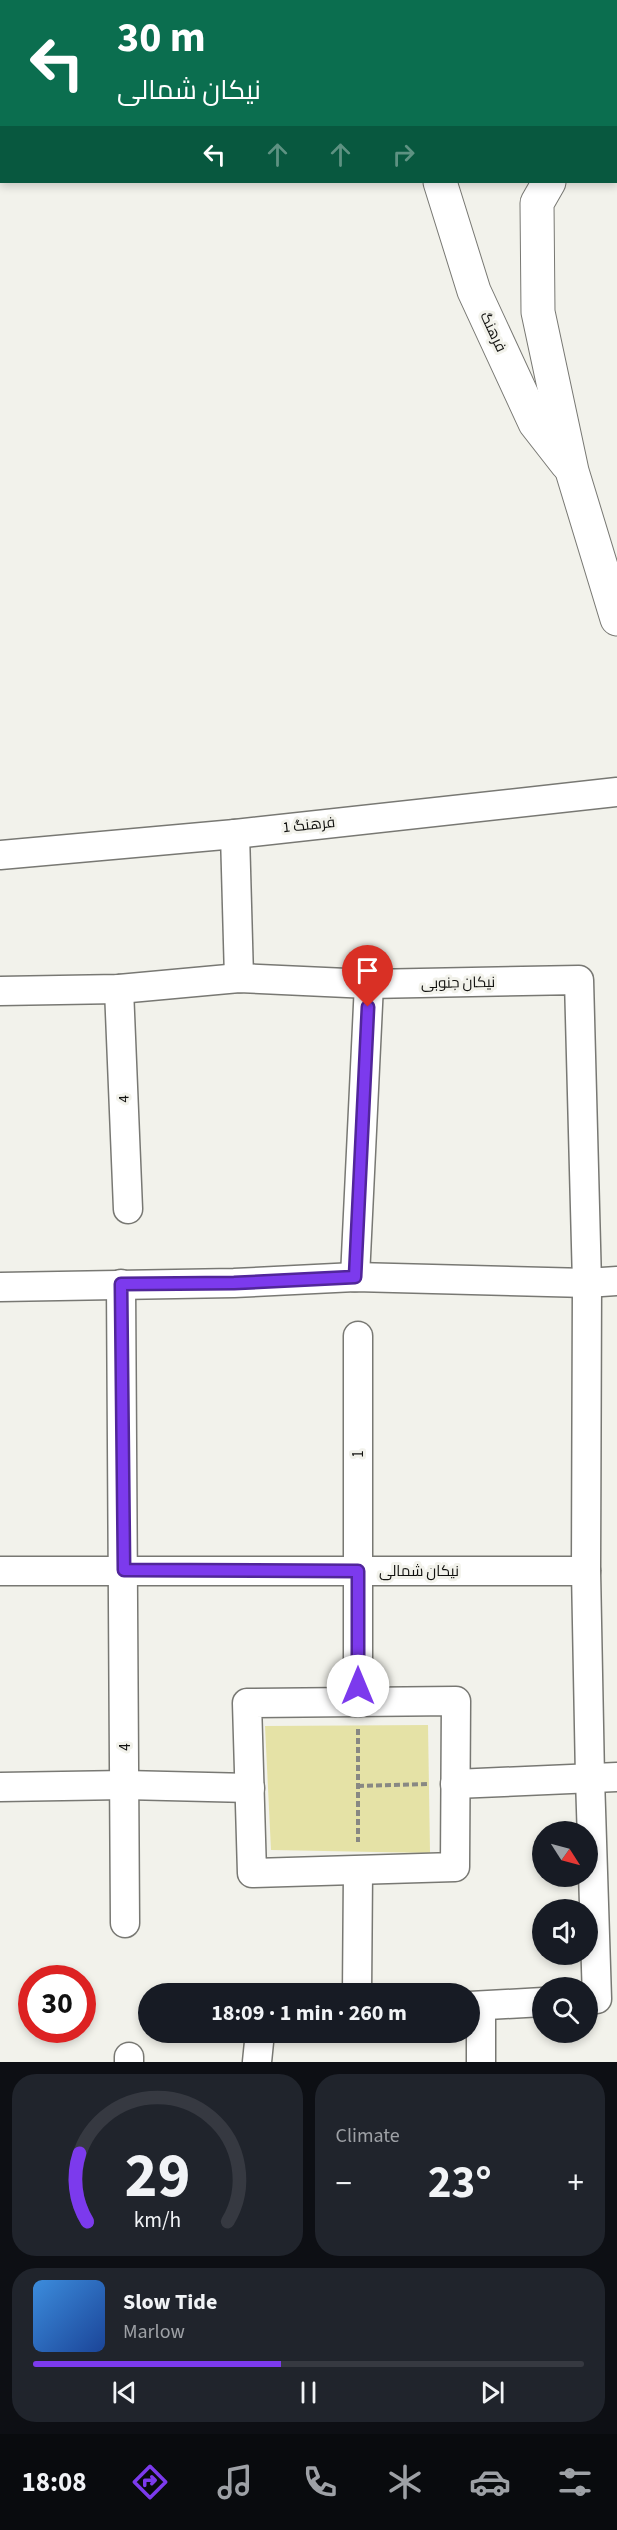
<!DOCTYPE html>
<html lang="en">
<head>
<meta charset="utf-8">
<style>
	body { margin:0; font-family:"Source Sans 3",Cairo,sans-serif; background:#20242c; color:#f1f3f6; height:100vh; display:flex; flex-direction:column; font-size:22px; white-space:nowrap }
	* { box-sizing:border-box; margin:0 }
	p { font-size:20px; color:#9ea1a6 }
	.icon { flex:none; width:33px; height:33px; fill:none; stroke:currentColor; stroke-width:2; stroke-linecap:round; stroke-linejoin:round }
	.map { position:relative; height:2062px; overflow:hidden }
	.panel { display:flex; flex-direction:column; gap:12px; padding:12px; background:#0d0f14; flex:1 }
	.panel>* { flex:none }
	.banner { position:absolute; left:0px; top:0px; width:618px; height:183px; box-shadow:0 3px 9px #0003; background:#0b6e4f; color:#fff; overflow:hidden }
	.needle { width:39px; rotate:126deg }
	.buttons { position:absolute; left:532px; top:1821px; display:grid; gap:12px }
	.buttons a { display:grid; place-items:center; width:66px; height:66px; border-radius:50%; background:#171b24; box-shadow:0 3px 9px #0003; font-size:30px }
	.speed { position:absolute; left:18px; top:1965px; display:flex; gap:12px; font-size:30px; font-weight:700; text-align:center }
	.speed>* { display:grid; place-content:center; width:78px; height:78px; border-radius:50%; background:#171b24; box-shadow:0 3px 9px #0003; line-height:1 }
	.speed .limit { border:9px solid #d22; background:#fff; color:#111 }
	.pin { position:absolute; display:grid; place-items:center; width:51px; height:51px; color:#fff; margin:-62px -26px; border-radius:50% 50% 50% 0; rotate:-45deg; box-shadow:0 0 6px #0007 }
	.pin .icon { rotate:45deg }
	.me { position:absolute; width:66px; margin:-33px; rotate:0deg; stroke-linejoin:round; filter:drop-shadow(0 0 4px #0008) }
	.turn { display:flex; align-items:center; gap:21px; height:126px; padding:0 18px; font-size:27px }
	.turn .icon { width:78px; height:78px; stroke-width:2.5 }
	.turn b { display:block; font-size:42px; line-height:51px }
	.lanes { display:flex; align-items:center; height:57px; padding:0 18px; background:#0003; justify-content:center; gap:30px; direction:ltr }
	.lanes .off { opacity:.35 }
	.big { font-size:45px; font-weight:700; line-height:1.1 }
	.panel .card { flex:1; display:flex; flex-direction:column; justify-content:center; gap:9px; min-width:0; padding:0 21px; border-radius:24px; background:#20242c }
	.panel .dial { align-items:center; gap:0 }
	.dial svg { height:156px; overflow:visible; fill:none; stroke:#363941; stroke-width:7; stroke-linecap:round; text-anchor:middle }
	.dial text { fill:#f1f3f6; stroke:none }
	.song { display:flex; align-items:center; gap:18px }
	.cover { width:72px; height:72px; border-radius:9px; background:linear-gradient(135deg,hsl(210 70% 55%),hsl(220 70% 35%)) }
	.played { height:6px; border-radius:3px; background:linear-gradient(90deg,#7c3aed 45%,#363941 45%) }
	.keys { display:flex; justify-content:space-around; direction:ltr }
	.heat { display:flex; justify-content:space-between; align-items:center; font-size:33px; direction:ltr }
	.panel .tiles { flex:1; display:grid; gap:12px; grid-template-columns:1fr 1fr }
	.card:last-child { grid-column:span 2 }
	.trip { position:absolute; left:138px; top:1983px; width:342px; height:60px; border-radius:30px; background:#171b24; box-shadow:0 3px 9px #0003; font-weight:700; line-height:60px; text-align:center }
	.tabs { display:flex; height:96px; justify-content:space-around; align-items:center; background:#090b0e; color:#9ea1a6 }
	.tabs .icon { width:42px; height:42px }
	.tabs .selected { color:#7c3aed }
	.tabs b { font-size:27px; color:#f1f3f6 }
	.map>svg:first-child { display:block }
	.green { fill:#e5e2a6 }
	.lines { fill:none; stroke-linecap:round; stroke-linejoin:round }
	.minor-casing { stroke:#787873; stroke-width:31 }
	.tertiary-casing { stroke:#787873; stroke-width:35 }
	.secondary-casing { stroke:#787873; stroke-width:35 }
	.path { stroke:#888883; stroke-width:4; stroke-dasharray:6 3; stroke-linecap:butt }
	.minor { stroke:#fff; stroke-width:28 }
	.tertiary { stroke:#fff; stroke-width:33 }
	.secondary { stroke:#fff; stroke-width:33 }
	.route-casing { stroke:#51269a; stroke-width:15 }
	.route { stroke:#7c3aed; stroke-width:10 }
	.labels { text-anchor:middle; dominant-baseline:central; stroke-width:6; stroke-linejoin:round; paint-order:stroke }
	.street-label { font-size:15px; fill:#11110f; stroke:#f2f2eb }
</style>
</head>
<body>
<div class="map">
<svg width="617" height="2062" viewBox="0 0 617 2062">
	<rect width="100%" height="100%" fill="#f2f2eb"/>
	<!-- green -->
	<path class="green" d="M 428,1725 L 430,1853 L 271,1850 L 265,1726 Z"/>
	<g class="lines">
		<!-- minor casing -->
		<g class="minor-casing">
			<g id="minor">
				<path d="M 235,834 L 239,978"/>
				<path d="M 0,855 L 235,834 L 617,792"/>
				<path d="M 119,989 L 128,1209"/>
				<path d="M 0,991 L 119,989 L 239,978 L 369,984 L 579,980 L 587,1283 L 586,1571 L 590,1778 L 597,1999"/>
				<path d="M 355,1277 L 369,984"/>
				<path d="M 121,1284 L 125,1923"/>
				<path d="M 0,1287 L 234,1283 L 355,1277 L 587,1283 L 617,1281"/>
				<path d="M 0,1571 L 586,1571"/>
				<path d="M 456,1701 L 455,1867 L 252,1873 L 247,1703 Z"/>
				<path d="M 358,1702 L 358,1336"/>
				<path d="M 455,1784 L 617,1777"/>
				<path d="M 0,1787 L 125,1785 L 250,1788"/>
				<path d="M 357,1994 L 358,1872"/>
				<path d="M 470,2006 L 543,2002"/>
				<path d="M 129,2057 L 129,2062"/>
				<path d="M 257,2062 L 260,2032"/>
				<path d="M 481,2062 L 481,2006"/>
			</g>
		</g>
		<!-- tertiary casing -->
		<g class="tertiary-casing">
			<g id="tertiary">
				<path d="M 440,182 L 474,291 L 535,423 L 567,464"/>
				<path d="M 549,182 L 537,203 L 538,312 L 572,471 L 617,619"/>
			</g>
		</g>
		<!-- secondary casing -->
		<g class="secondary-casing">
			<g id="secondary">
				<path d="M 253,0 L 254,2"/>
				<path d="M 372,2 L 373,0"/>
				<path d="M 616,74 L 617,73"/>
				<path d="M 0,75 L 2,75"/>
			</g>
		</g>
		<!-- path -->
		<g class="path">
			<path d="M 358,1729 L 358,1842"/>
			<path d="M 358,1786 L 427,1784"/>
		</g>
		<!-- minor -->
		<use href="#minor" class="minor"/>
		<!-- tertiary -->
		<use href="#tertiary" class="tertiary"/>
		<!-- secondary -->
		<use href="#secondary" class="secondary"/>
	</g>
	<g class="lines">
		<!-- route casing -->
		<g class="route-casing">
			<path id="route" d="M 358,1686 L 358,1571 L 124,1570 L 121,1284 L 234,1283 L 355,1277 L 368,1007"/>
		</g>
		<!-- route -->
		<use href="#route" class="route"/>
	</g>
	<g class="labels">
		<!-- street labels -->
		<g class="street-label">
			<text transform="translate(493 332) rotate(65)">فرهنگ</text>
			<text transform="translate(309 825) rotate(-6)">فرهنگ 1</text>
			<text transform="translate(458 983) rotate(-1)">نیکان جنوبی</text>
			<text transform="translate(124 1099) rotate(-92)">4</text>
			<text transform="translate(358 1454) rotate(-90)">1</text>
			<text x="419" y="1571">نیکان شمالی</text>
			<text transform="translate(125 1747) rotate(-90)">4</text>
		</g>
	</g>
</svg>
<div class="buttons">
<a><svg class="needle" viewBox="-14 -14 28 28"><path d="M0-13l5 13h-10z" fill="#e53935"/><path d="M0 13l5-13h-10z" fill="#9ea1a6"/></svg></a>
<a><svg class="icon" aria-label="sound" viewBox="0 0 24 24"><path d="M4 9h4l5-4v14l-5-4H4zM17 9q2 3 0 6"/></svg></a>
<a><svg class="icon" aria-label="search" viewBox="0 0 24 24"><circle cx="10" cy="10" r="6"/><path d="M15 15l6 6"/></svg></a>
</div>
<div class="speed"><div class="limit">30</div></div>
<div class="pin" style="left:368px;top:1007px;background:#d93025"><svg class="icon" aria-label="arrive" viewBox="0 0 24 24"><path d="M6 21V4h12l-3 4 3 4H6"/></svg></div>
<svg class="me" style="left:358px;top:1686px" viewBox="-20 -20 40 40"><circle r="19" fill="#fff"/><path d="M0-13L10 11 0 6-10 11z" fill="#7c3aed"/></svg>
<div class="trip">18:09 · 1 min · 260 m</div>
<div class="banner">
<div class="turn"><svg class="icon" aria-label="left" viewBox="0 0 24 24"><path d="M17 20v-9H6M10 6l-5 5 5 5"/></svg><div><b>30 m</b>نیکان شمالی</div></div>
<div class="lanes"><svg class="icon" aria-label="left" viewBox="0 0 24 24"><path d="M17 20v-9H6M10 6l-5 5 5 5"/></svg><svg class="icon off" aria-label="ahead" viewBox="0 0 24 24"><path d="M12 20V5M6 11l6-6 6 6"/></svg><svg class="icon off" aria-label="ahead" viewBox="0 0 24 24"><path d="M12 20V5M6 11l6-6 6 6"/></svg><svg class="icon off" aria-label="right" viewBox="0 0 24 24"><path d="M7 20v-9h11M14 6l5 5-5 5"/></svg></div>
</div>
</div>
<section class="panel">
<div class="tiles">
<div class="card dial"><svg viewBox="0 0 100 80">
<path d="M14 69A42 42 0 1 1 86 69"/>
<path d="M14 69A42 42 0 0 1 10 34" stroke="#7c3aed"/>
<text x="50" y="56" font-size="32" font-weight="700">29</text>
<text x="50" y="72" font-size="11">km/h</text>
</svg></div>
<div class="card"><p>Climate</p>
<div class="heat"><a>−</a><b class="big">23°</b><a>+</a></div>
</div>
<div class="card">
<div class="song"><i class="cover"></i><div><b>Slow Tide</b><p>Marlow</p></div></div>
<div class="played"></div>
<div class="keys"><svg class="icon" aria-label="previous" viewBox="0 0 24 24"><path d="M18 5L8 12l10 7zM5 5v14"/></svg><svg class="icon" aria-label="pause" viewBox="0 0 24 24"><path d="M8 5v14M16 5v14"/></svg><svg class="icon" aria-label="next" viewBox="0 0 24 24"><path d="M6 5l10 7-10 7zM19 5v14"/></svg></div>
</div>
</div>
</section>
<nav class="tabs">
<b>18:08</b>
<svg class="icon selected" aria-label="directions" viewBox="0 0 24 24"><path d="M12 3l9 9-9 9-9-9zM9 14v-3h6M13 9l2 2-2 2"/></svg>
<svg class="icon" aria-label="music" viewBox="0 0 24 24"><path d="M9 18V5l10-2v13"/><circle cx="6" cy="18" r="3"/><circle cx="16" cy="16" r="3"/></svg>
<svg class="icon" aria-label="phone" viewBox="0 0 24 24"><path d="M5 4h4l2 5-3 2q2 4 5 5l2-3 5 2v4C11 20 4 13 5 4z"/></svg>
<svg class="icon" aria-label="climate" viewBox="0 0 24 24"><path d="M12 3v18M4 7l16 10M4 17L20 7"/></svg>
<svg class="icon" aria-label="car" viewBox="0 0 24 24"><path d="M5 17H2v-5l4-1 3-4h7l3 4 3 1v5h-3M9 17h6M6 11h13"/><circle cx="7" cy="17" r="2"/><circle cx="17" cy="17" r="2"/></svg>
<svg class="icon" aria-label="filters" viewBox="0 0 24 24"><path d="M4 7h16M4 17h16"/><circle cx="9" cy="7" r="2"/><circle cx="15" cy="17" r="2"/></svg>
</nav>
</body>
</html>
